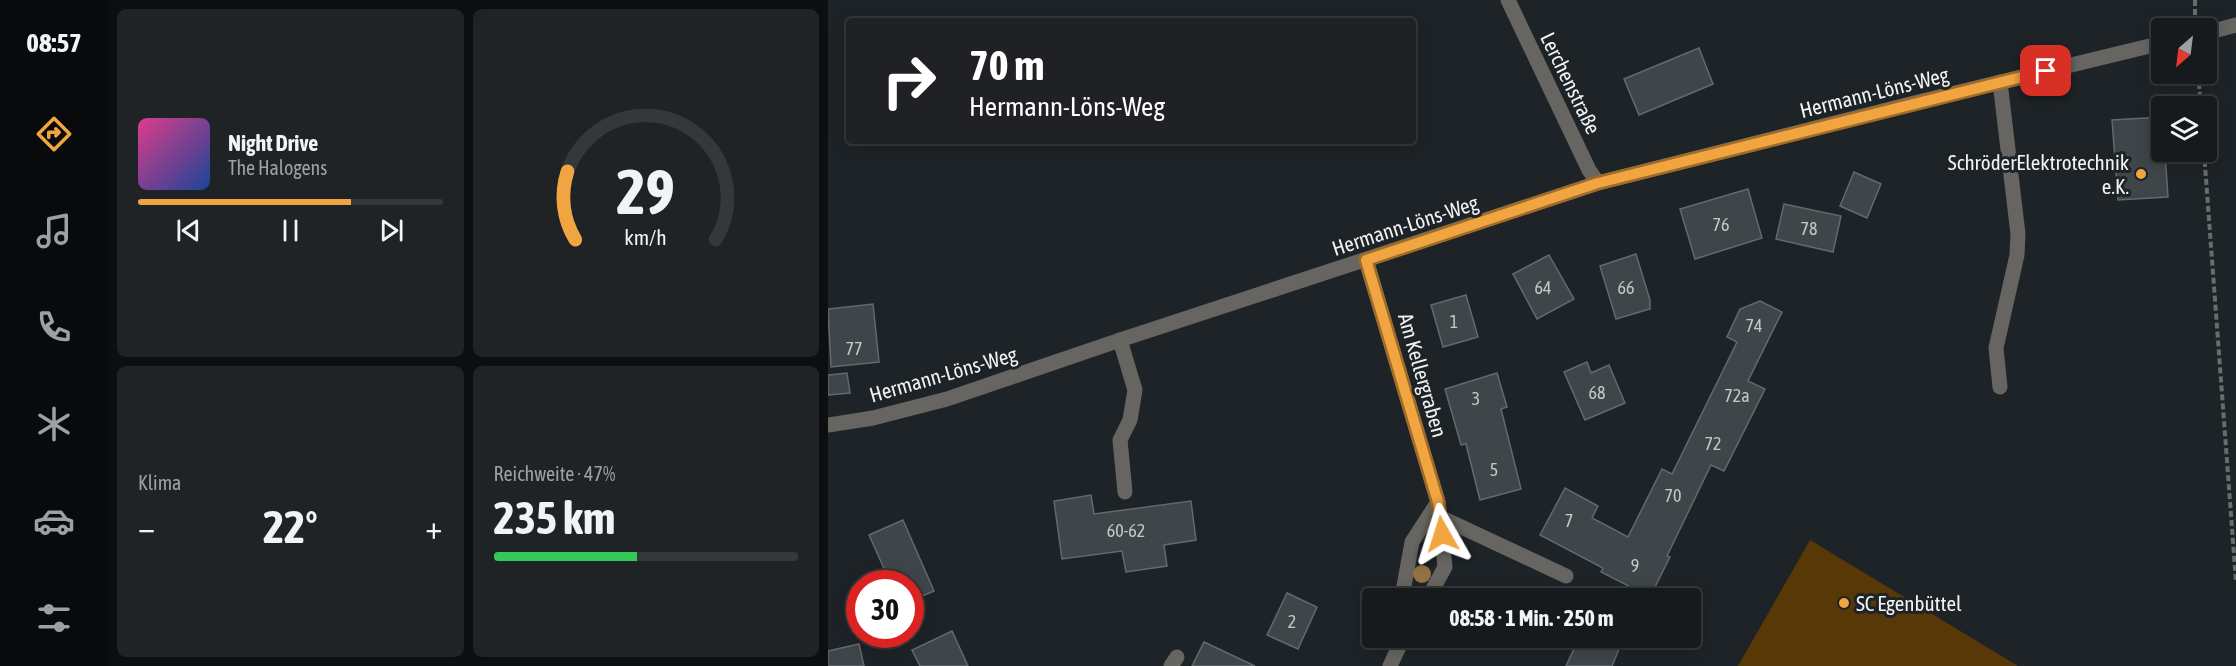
<!DOCTYPE html>
<html lang="de">
<head>
<meta charset="utf-8">
<style>
	body { margin:0; font-family:"Asap Condensed",sans-serif; background:#1f2326; color:#f1f3f6; height:100vh; display:flex; flex-direction:column; font-size:22px; white-space:nowrap }
	* { box-sizing:border-box; margin:0 }
	p { font-size:20px; color:#9ea1a4 }
	.icon { flex:none; width:33px; height:33px; fill:none; stroke:currentColor; stroke-width:2; stroke-linecap:round; stroke-linejoin:round }
	.map { position:relative; flex:1; overflow:hidden }
	.drawer { display:flex; flex-direction:column; gap:9px; padding:9px; background:#0c0e10; width:720px }
	.drawer>* { flex:none }
	.top-card { position:absolute; left:18px; top:18px; width:570px; height:126px; border-radius:6px; box-shadow:0 3px 15px #0003,0 0 0 2px #35383b; background:#202124; color:#fff; overflow:hidden }
	.needle { width:39px; rotate:208deg }
	.buttons { position:absolute; left:1323px; top:18px; display:grid; gap:12px }
	.buttons a { display:grid; place-items:center; width:66px; height:66px; border-radius:6px; background:#161a1d; box-shadow:0 3px 15px #0003,0 0 0 2px #35383b; font-size:30px }
	.speed { position:absolute; left:18px; top:570px; display:flex; gap:12px; font-size:30px; font-weight:700; text-align:center }
	.speed>* { display:grid; place-content:center; width:78px; height:78px; border-radius:50%; background:#161a1d; box-shadow:0 3px 15px #0003,0 0 0 2px #35383b; line-height:1 }
	.speed .limit { border:9px solid #d22; background:#fff; color:#111 }
	.pin { position:absolute; display:grid; place-items:center; width:51px; height:51px; color:#fff; margin:-26px; border-radius:12px; box-shadow:0 3px 9px #0006 }
	.me { position:absolute; width:66px; margin:-33px; rotate:354deg; stroke-linejoin:round; filter:drop-shadow(0 0 4px #0008) }
	.turn { display:flex; align-items:center; gap:21px; height:126px; padding:0 24px; font-size:27px }
	.turn .icon { width:78px; height:78px; stroke-width:2.5 }
	.turn b { display:block; font-size:42px; line-height:51px }
	.big { font-size:45px; font-weight:700; line-height:1.1 }
	.drawer .card { flex:1; display:flex; flex-direction:column; justify-content:center; gap:9px; min-width:0; padding:0 21px; border-radius:9px; background:#1f2326 }
	.drawer .dial { align-items:center; gap:0 }
	.dial svg { height:156px; overflow:visible; fill:none; stroke:#35383b; stroke-width:7; stroke-linecap:round; text-anchor:middle }
	.dial text { fill:#f1f3f6; stroke:none }
	.song { display:flex; align-items:center; gap:18px }
	.cover { width:72px; height:72px; border-radius:9px; background:linear-gradient(135deg,hsl(330 70% 55%),hsl(220 70% 35%)) }
	.played { height:6px; border-radius:3px; background:linear-gradient(90deg,#f1a540 70%,#35383b 70%) }
	.keys { display:flex; justify-content:space-around; direction:ltr }
	.heat { display:flex; justify-content:space-between; align-items:center; font-size:33px; direction:ltr }
	.charge { height:9px; border-radius:4px; background:linear-gradient(90deg,#34c759 47%,#35383b 0) }
	.drawer .tiles { flex:1; display:grid; gap:9px; grid-template-columns:repeat(2,1fr) }
	.trip { position:absolute; left:534px; top:588px; width:339px; height:60px; border-radius:6px; background:#161a1d; box-shadow:0 3px 15px #0003,0 0 0 2px #35383b; font-weight:700; line-height:60px; text-align:center }
	main { display:flex; flex:1; min-height:0 }
	.menu { display:flex; flex-direction:column; width:108px; justify-content:space-around; align-items:center; background:#090a0c; color:#9ea1a4 }
	.menu .icon { width:42px; height:42px }
	.menu .current { color:#f1a540 }
	.menu b { font-size:27px; color:#f1f3f6 }
	.map>svg:first-child { display:block }
	.green { fill:#583807 }
	.building { fill:#3f464a; stroke:#636a6e; stroke-width:1.5 }
	.lines { fill:none; stroke-linecap:round; stroke-linejoin:round }
	.path { stroke:#676c6f; stroke-width:4; stroke-dasharray:6 3; stroke-linecap:butt }
	.lane { stroke:#676562; stroke-width:15 }
	.street { stroke:#676562; stroke-width:15 }
	.tree { fill:#947247 }
	.route-casing { stroke:#9d6b2a; stroke-width:15 }
	.route { stroke:#f1a540; stroke-width:10 }
	.poi-dot { fill:#f1a540; stroke:#1d2327; stroke-width:2 }
	.labels { text-anchor:middle; dominant-baseline:central; stroke-width:6; stroke-linejoin:round; paint-order:stroke }
	.number-label { font-size:18px; fill:#c4c8cb }
	.street-label { font-size:21px; fill:#f0f4f6; stroke:#1d2327 }
	.poi-label { font-size:21px; fill:#f0f4f6; stroke:#1d2327; text-anchor:end }
</style>
</head>
<body>
<main>
<nav class="menu">
<b>08:57</b>
<svg class="icon current" aria-label="directions" viewBox="0 0 24 24"><path d="M12 3l9 9-9 9-9-9zM9 14v-3h6M13 9l2 2-2 2"/></svg>
<svg class="icon" aria-label="music" viewBox="0 0 24 24"><path d="M9 18V5l10-2v13"/><circle cx="6" cy="18" r="3"/><circle cx="16" cy="16" r="3"/></svg>
<svg class="icon" aria-label="phone" viewBox="0 0 24 24"><path d="M5 4h4l2 5-3 2q2 4 5 5l2-3 5 2v4C11 20 4 13 5 4z"/></svg>
<svg class="icon" aria-label="climate" viewBox="0 0 24 24"><path d="M12 3v18M4 7l16 10M4 17L20 7"/></svg>
<svg class="icon" aria-label="car" viewBox="0 0 24 24"><path d="M5 17H2v-5l4-1 3-4h7l3 4 3 1v5h-3M9 17h6M6 11h13"/><circle cx="7" cy="17" r="2"/><circle cx="17" cy="17" r="2"/></svg>
<svg class="icon" aria-label="filters" viewBox="0 0 24 24"><path d="M4 7h16M4 17h16"/><circle cx="9" cy="7" r="2"/><circle cx="15" cy="17" r="2"/></svg>
</nav>
<section class="drawer">
<div class="tiles">
<div class="card">
<div class="song"><i class="cover"></i><div><b>Night Drive</b><p>The Halogens</p></div></div>
<div class="played"></div>
<div class="keys"><svg class="icon" aria-label="previous" viewBox="0 0 24 24"><path d="M18 5L8 12l10 7zM5 5v14"/></svg><svg class="icon" aria-label="pause" viewBox="0 0 24 24"><path d="M8 5v14M16 5v14"/></svg><svg class="icon" aria-label="next" viewBox="0 0 24 24"><path d="M6 5l10 7-10 7zM19 5v14"/></svg></div>
</div>
<div class="card dial"><svg viewBox="0 0 100 80">
<path d="M14 69A42 42 0 1 1 86 69"/>
<path d="M14 69A42 42 0 0 1 10 34" stroke="#f1a540"/>
<text x="50" y="56" font-size="32" font-weight="700">29</text>
<text x="50" y="72" font-size="11">km/h</text>
</svg></div>
<div class="card"><p>Klima</p>
<div class="heat"><a>−</a><b class="big">22°</b><a>+</a></div>
</div>
<div class="card"><p>Reichweite · 47%</p><b class="big">235 km</b><div class="charge"></div></div>
</div>
</section>
<div class="map">
<svg width="1408" height="666" viewBox="0 0 1408 666">
	<rect width="100%" height="100%" fill="#1d2327"/>
	<!-- green -->
	<path class="green" d="M 982,540 L 1190,666 L 910,666 Z"/>
	<!-- building -->
	<g class="building">
		<path d="M 871,48 L 885,84 L 811,115 L 796,79 Z"/>
		<path d="M 1334,117 L 1334,152 L 1337,152 L 1340,197 L 1290,200 L 1284,120 Z"/>
		<path d="M 1026,172 L 1053,184 L 1039,218 L 1012,206 Z"/>
		<path d="M 920,189 L 934,238 L 867,259 L 852,209 Z"/>
		<path d="M 956,204 L 1013,216 L 1005,252 L 948,239 Z"/>
		<path d="M 808,254 L 822,300 L 822,309 L 788,319 L 772,266 Z"/>
		<path d="M 721,255 L 746,299 L 709,319 L 685,274 Z"/>
		<path d="M 638,295 L 650,337 L 615,347 L 603,305 Z"/>
		<path d="M 932,301 L 954,312 L 920,381 L 937,389 L 896,471 L 883,465 L 839,556 L 842,557 L 822,597 L 773,572 L 775,568 L 712,535 L 737,488 L 770,506 L 764,518 L 800,537 L 834,469 L 844,474 L 909,342 L 899,337 L 912,309 Z"/>
		<path d="M 45,304 L 51,362 L 3,367 L 0,309 Z"/>
		<path d="M 759,362 L 763,373 L 781,365 L 797,403 L 757,420 L 736,372 Z"/>
		<path d="M 19,373 L 22,393 L 0,395 L 0,375 Z"/>
		<path d="M 669,373 L 679,407 L 673,409 L 693,489 L 652,500 L 638,444 L 633,445 L 617,389 Z"/>
		<path d="M 263,495 L 266,514 L 363,501 L 368,540 L 336,545 L 339,566 L 298,572 L 294,551 L 234,559 L 226,501 Z"/>
		<path d="M 75,520 L 106,591 L 82,601 L 82,584 L 63,584 L 41,535 Z"/>
		<path d="M 459,593 L 489,607 L 470,649 L 439,635 Z"/>
		<path d="M 124,631 L 140,666 L 92,666 L 84,650 Z"/>
		<path d="M 751,638 L 769,638 L 792,647 L 784,666 L 738,666 Z"/>
		<path d="M 376,642 L 427,666 L 364,666 Z"/>
		<path d="M 31,644 L 36,666 L 0,666 L 0,651 Z"/>
	</g>
	<g class="lines">
		<!-- path -->
		<g class="path">
			<path d="M 1367,0 L 1367,16"/>
			<path d="M 1370,74 L 1373,106"/>
			<path d="M 1376,152 L 1408,582"/>
		</g>
		<!-- lane -->
		<g class="lane">
			<path d="M 292,340 L 307,390 L 302,420 L 292,440 L 297,492"/>
			<path d="M 612,517 L 738,576"/>
			<path d="M 343,666 L 349,657"/>
		</g>
		<!-- street -->
		<g class="street">
			<path d="M 680,0 L 761,170 L 770,183"/>
			<path d="M 1378,33 L 1408,25"/>
			<path d="M 538,260 L 610,502 L 617,567 L 600,598"/>
			<path d="M 1172,387 L 1168,348 L 1189,255 L 1190,234 L 1172,82"/>
			<path d="M 0,425 L 45,418 L 119,399 L 292,340 L 770,183 L 1086,103 L 1334,43"/>
			<path d="M 577,598 L 576,586 L 584,542 L 610,502"/>
			<path d="M 562,666 L 575,638"/>
		</g>
	</g>
	<!-- trees -->
	<circle class="tree" cx="594" cy="574" r="9"/>
	<g class="lines">
		<!-- route casing -->
		<g class="route-casing">
			<path id="route" d="M 614,534 L 610,502 L 538,260 L 770,183 L 1218,71"/>
		</g>
		<!-- route -->
		<use href="#route" class="route"/>
	</g>
	<!-- markers -->
	<g class="poi-dot">
		<circle cx="1313" cy="174" r="6"/>
		<circle cx="1016" cy="603" r="6"/>
	</g>
	<g class="labels">
		<!-- number labels -->
		<g class="number-label">
			<text x="893" y="224">76</text>
			<text x="981" y="228">78</text>
			<text x="715" y="287">64</text>
			<text x="798" y="287">66</text>
			<text x="626" y="321">1</text>
			<text x="926" y="325">74</text>
			<text x="26" y="348">77</text>
			<text x="769" y="392">68</text>
			<text x="909" y="395">72a</text>
			<text x="648" y="398">3</text>
			<text x="885" y="443">72</text>
			<text x="666" y="469">5</text>
			<text x="845" y="495">70</text>
			<text x="741" y="520">7</text>
			<text x="298" y="530">60-62</text>
			<text x="807" y="565">9</text>
			<text x="464" y="621">2</text>
		</g>
		<!-- street labels -->
		<g class="street-label">
			<text transform="translate(743 83) rotate(64)">Lerchenstraße</text>
			<text transform="translate(1046 92) rotate(-14)">Hermann-Löns-Weg</text>
			<text transform="translate(577 225) rotate(-18)">Hermann-Löns-Weg</text>
			<text transform="translate(115 374) rotate(-16)">Hermann-Löns-Weg</text>
			<text transform="translate(595 375) rotate(74)">Am Kellergraben</text>
		</g>
		<!-- poi labels -->
		<g class="poi-label">
			<text x="1301" y="162">SchröderElektrotechnik<tspan x="1301" dy="24">e.K.</tspan></text>
			<text x="1028" y="603" text-anchor="start">SC Egenbüttel</text>
		</g>
	</g>
</svg>
<div class="buttons">
<a><svg class="needle" viewBox="-14 -14 28 28"><path d="M0-13l5 13h-10z" fill="#e53935"/><path d="M0 13l5-13h-10z" fill="#9ea1a4"/></svg></a>
<a><svg class="icon" aria-label="layers" viewBox="0 0 24 24"><path d="M12 4l9 5-9 5-9-5zM3 14l9 5 9-5"/></svg></a>
</div>
<div class="speed"><div class="limit">30</div></div>
<div class="pin" style="left:1218px;top:71px;background:#d93025"><svg class="icon" aria-label="arrive" viewBox="0 0 24 24"><path d="M6 21V4h12l-3 4 3 4H6"/></svg></div>
<svg class="me" style="left:614px;top:534px" viewBox="-20 -20 40 40"><path d="M0-17L14 15 0 8-14 15z" fill="#f1a540" stroke="#fff" stroke-width="4"/></svg>
<div class="trip">08:58 · 1 Min. · 250 m</div>
<div class="top-card">
<div class="turn"><svg class="icon" aria-label="right" viewBox="0 0 24 24"><path d="M7 20v-9h11M14 6l5 5-5 5"/></svg><div><b>70 m</b>Hermann-Löns-Weg</div></div>
</div>
</div>
</main>
</body>
</html>
